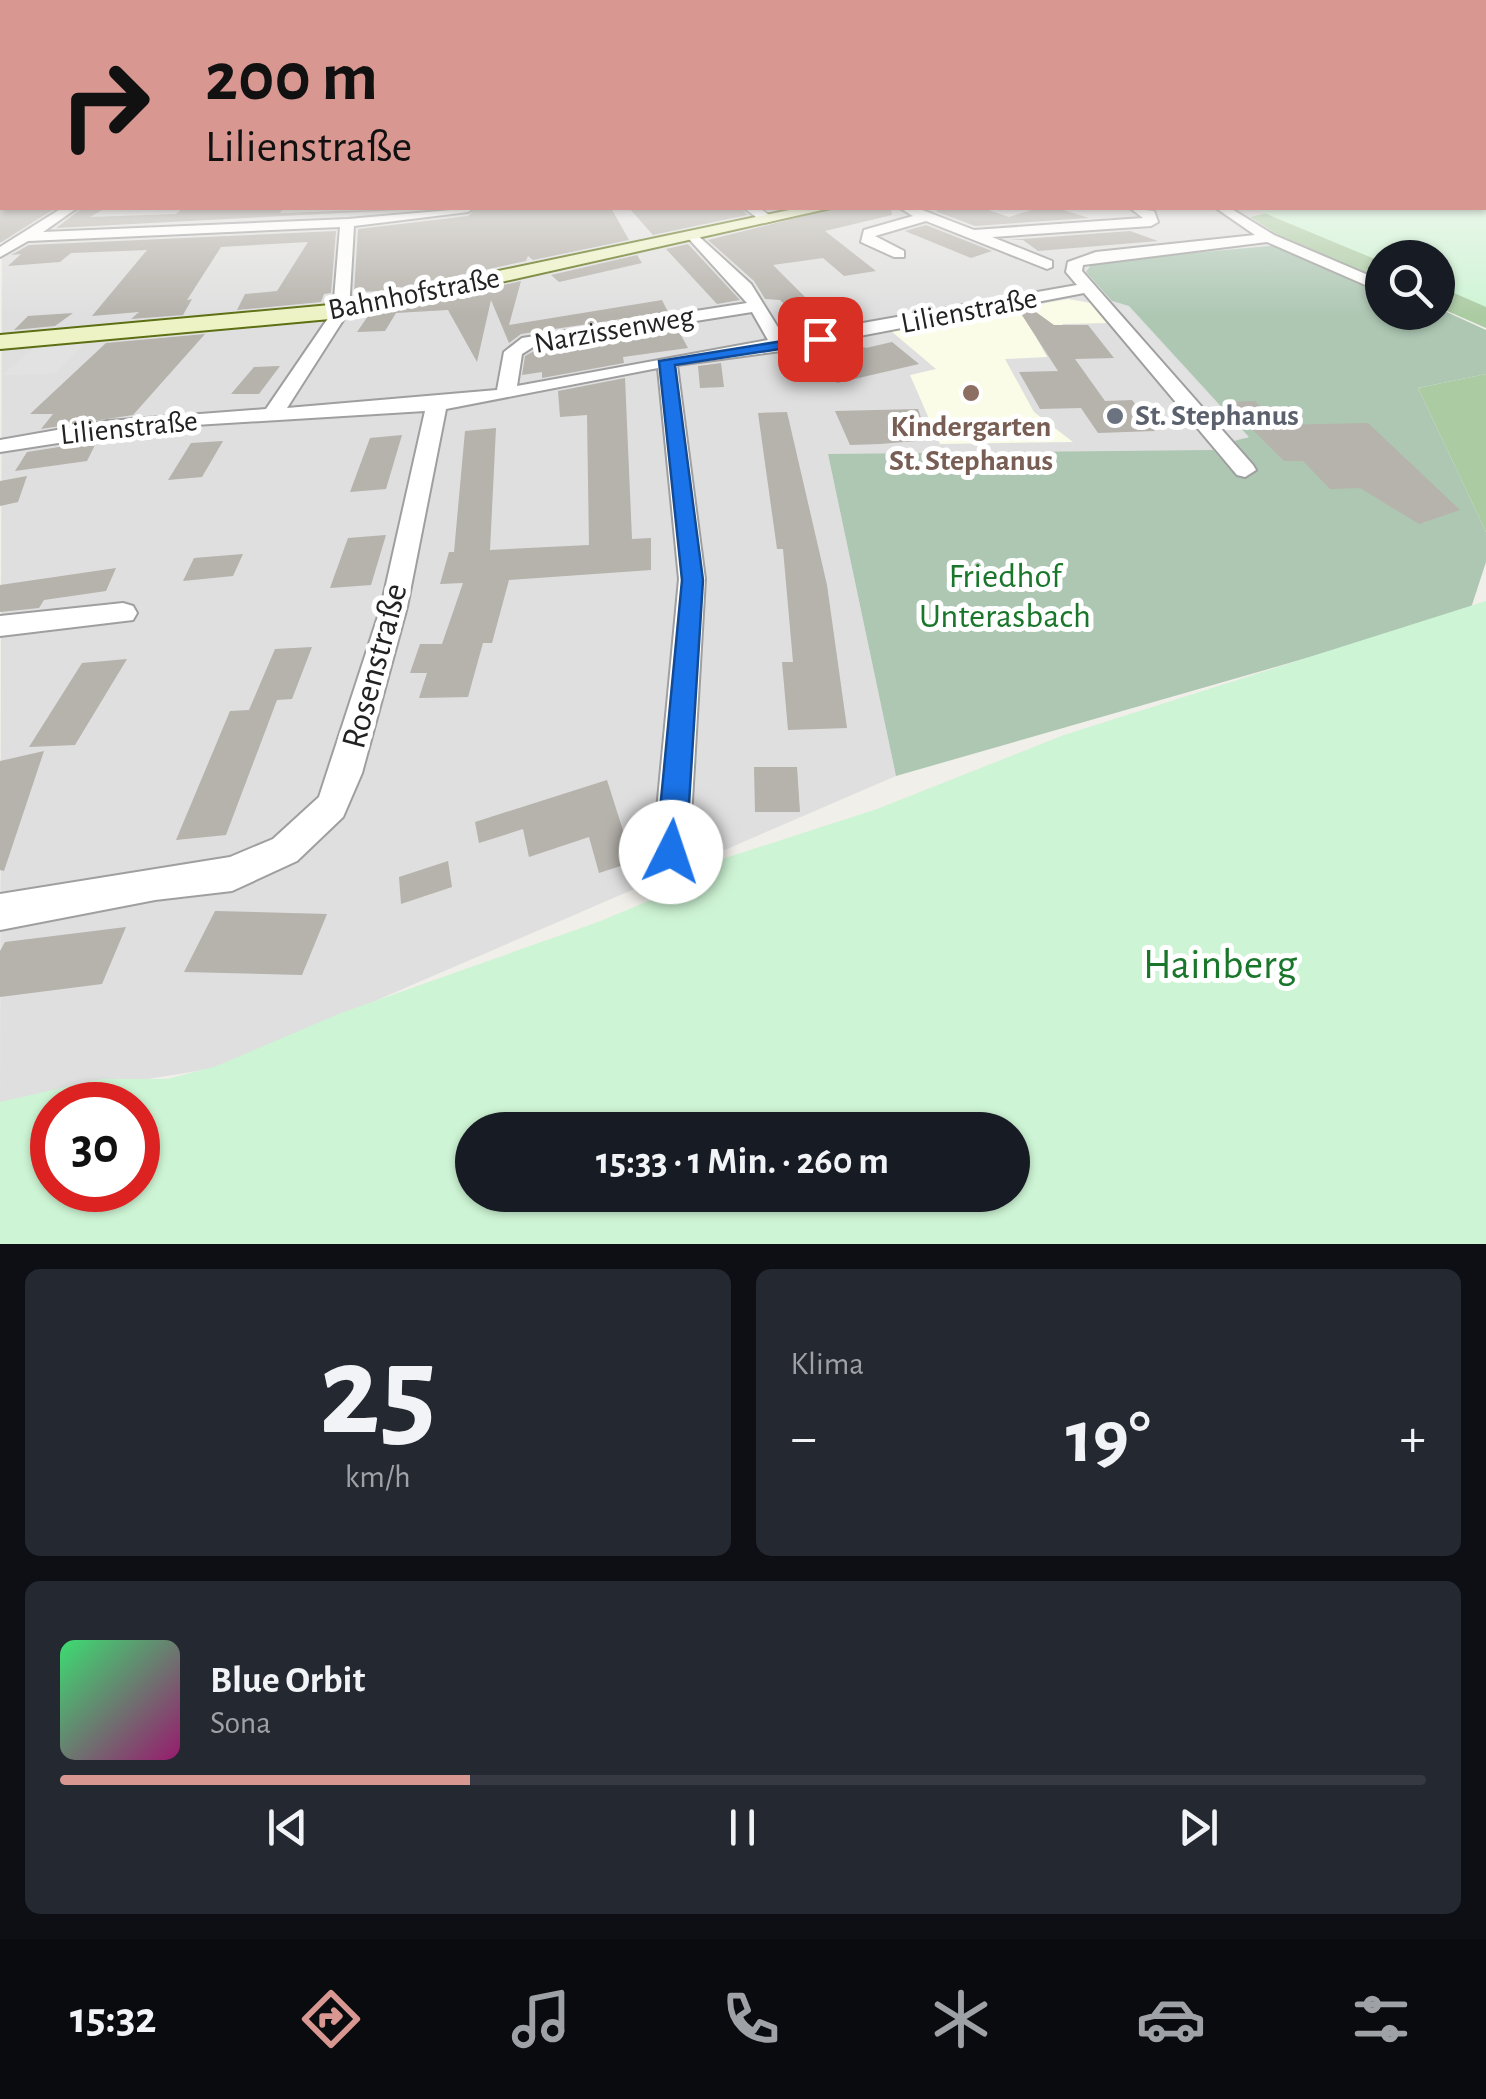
<!DOCTYPE html>
<html lang="de">
<head>
<meta charset="utf-8">
<style>
	body { margin:0; font-family:"Alegreya Sans",sans-serif; background:#242831; color:#f1f3f6; height:100vh; display:flex; flex-direction:column; font-size:38px; white-space:nowrap }
	* { box-sizing:border-box; margin:0 }
	p { font-size:32px; color:#9ea1a6 }
	.icon { flex:none; width:55px; height:55px; fill:none; stroke:currentColor; stroke-width:2; stroke-linecap:round; stroke-linejoin:round }
	.map { position:relative; height:1244px; overflow:hidden }
	.details { display:flex; flex-direction:column; gap:25px; padding:25px; background:#0d0f14; flex:1 }
	.details>* { flex:none }
	.banner { position:absolute; left:0px; top:0px; width:1488px; height:210px; box-shadow:0 2px 8px #0004; background:#d99792; color:#111; overflow:hidden }
	.tools { position:absolute; left:1365px; top:240px; display:grid; gap:20px }
	.tools a { display:grid; place-items:center; width:90px; height:90px; border-radius:50%; background:#171b24; box-shadow:0 2px 8px #0004; font-size:50px }
	.speed { position:absolute; left:30px; top:1082px; display:flex; gap:20px; font-size:50px; font-weight:700; text-align:center }
	.speed>* { display:grid; place-content:center; width:130px; height:130px; border-radius:50%; background:#171b24; box-shadow:0 2px 8px #0004; line-height:1 }
	.speed .limit { border:15px solid #d22; background:#fff; color:#111 }
	.pin { position:absolute; display:grid; place-items:center; width:85px; height:85px; color:#fff; margin:-42px; border-radius:20px; box-shadow:0 5px 15px #0006 }
	.me { position:absolute; width:110px; margin:-55px; rotate:4deg; stroke-linejoin:round; filter:drop-shadow(0 0 8px #0008) }
	.turn { display:flex; align-items:center; gap:35px; height:210px; padding:0 40px; font-size:45px }
	.turn .icon { width:130px; height:130px; stroke-width:2.5 }
	.turn b { display:block; font-size:70px; line-height:85px }
	.big { font-size:75px; font-weight:700; line-height:1.1 }
	.details .widget { flex:1; display:flex; flex-direction:column; justify-content:center; gap:15px; min-width:0; padding:0 35px; border-radius:15px; background:#242831 }
	.details .dial { align-items:center; gap:0 }
	.dial b { font-size:130px; line-height:1 }
	.song { display:flex; align-items:center; gap:30px }
	.cover { width:120px; height:120px; border-radius:15px; background:linear-gradient(135deg,hsl(140 70% 55%),hsl(320 70% 35%)) }
	.played { height:10px; border-radius:5px; background:linear-gradient(90deg,#d99792 30%,#363941 30%) }
	.keys { display:flex; justify-content:space-around; direction:ltr }
	.heat { display:flex; justify-content:space-between; align-items:center; font-size:55px; direction:ltr }
	.details .tiles { flex:1; display:grid; gap:25px; grid-template-columns:1fr 1fr }
	.widget:last-child { grid-column:span 2 }
	.trip { position:absolute; left:455px; top:1112px; width:575px; height:100px; border-radius:50px; background:#171b24; box-shadow:0 2px 8px #0004; font-weight:700; line-height:100px; text-align:center }
	.menu { display:flex; height:160px; justify-content:space-around; align-items:center; background:#090b0e; color:#9ea1a6 }
	.menu .icon { width:70px; height:70px }
	.menu .on { color:#d99792 }
	.menu b { font-size:45px; color:#f1f3f6 }
	.map>svg:first-child { display:block }
	.residential { fill:#dfdfdf }
	.education { fill:#fafce7 }
	.forest { fill:#abcba3 }
	.cemetery { fill:#adc7b3 }
	.park { fill:#cdf4d4; fill-rule:evenodd }
	.parking { fill:#e2e2e2 }
	.building { fill:#b6b2ac }
	.lines { fill:none; stroke-linecap:round; stroke-linejoin:round }
	.street-casing { stroke:#9f9f9f; stroke-width:4 }
	.secondary-casing { stroke:#5c6f12; stroke-width:4 }
	.street { fill:#fff; fill-rule:evenodd }
	.secondary { fill:#edf3c5; fill-rule:evenodd }
	.route { fill:#1a73e8; stroke:#114b97; stroke-width:2.5 }
	.education-dot { fill:#8d6e63; stroke:#fff; stroke-width:4 }
	.worship-dot { fill:#6b7280; stroke:#fff; stroke-width:4 }
	.labels { text-anchor:middle; dominant-baseline:central; stroke-width:10; stroke-linejoin:round; paint-order:stroke }
	.far-street-label { font-size:30px; fill:#222; stroke:#fff }
	.far-worship-label { font-size:30px; font-weight:bold; fill:#5b616d; stroke:#fff; text-anchor:start }
	.far-education-label { font-size:30px; font-weight:bold; fill:#785e54; stroke:#fff }
	.park-label { font-size:35px; fill:#19762a; stroke:#fff }
	.street-label { font-size:35px; fill:#222; stroke:#fff }
	.near-park-label { font-size:42px; fill:#19762a; stroke:#fff }
</style>
</head>
<body>
<div class="map">
<svg width="1486" height="1244" viewBox="0 0 1486 1244">
	<rect width="100%" height="100%" fill="#f1efe9"/>
	<!-- residential -->
	<path class="residential" d="M 2,189 L 2,208 L 1290,208 L 1291,243 L 1382,284 L 1382,288 L 1112,301 L 1129,306 L 1250,438 L 1235,441 L 1258,470 L 828,454 L 896,776 L 222,1067 L 0,1103 Z"/>
	<!-- education -->
	<path class="education" d="M 1068,299 L 1091,303 L 1110,323 L 1062,324 L 1070,336 L 1036,337 L 1047,357 L 1005,359 L 1034,412 L 1073,442 L 940,444 L 910,375 L 936,369 L 891,331 Z"/>
	<!-- forest -->
	<g class="forest">
		<path d="M 1486,172 L 1486,328 L 1438,307 L 1438,258 L 1382,258 L 1382,284 L 1291,243 L 1250,217 L 1290,208 L 1485,208 Z"/>
		<path d="M 1486,374 L 1486,532 L 1418,388 Z"/>
	</g>
	<!-- cemetery -->
	<path class="cemetery" d="M 1280,245 L 1374,289 L 1382,288 L 1382,312 L 1438,312 L 1438,308 L 1486,330 L 1486,374 L 1418,388 L 1486,532 L 1486,562 L 1470,611 L 896,776 L 828,454 L 1213,450 L 1232,471 L 1257,470 L 1234,441 L 1249,437 L 1129,306 L 1112,301 L 1086,272 L 1093,262 Z"/>
	<!-- park -->
	<g class="park">
		<path d="M 1486,169 L 1486,307 L 1438,286 L 1438,258 L 1382,258 L 1382,262 L 1252,208 L 1485,208 Z"/>
		<path d="M 1486,601 L 1486,1244 L 0,1244 L 0,1102 L 101,1079 L 167,1079 L 214,1067 L 341,1013 L 598,922 L 697,881 L 710,863 L 877,809 L 1064,735 ZM 52,1105 L 138,1105 L 138,1190 L 52,1190 ZM 472,1130 L 1012,1130 L 1012,1195 L 472,1195 Z"/>
	</g>
	<!-- parking -->
	<g class="parking">
		<path d="M 1128,306 L 1248,438 L 1227,439 L 1111,307 Z"/>
		<path d="M 90,339 L 54,374 L 2,375 L 39,344 Z"/>
	</g>
	<!-- building -->
	<g class="building">
		<path d="M 183,208 L 284,208 L 280,213 L 437,208 L 56,228 L 81,209 L 104,209 L 90,217 L 176,214 Z"/>
		<path d="M 477,208 L 611,208 L 629,240 L 533,260 L 528,256 L 526,261 L 384,291 L 354,292 L 358,229 L 468,216 Z"/>
		<path d="M 629,208 L 741,208 L 747,215 L 653,235 Z"/>
		<path d="M 835,208 L 891,208 L 892,215 L 825,231 L 876,271 L 844,276 L 823,258 L 773,265 L 833,325 L 808,329 L 780,300 L 765,299 L 754,281 L 708,240 Z"/>
		<path d="M 947,208 L 982,208 L 1009,217 L 1038,208 L 1057,208 L 1089,218 L 975,226 L 935,211 Z"/>
		<path d="M 0,209 L 54,209 L 0,243 Z"/>
		<path d="M 926,225 L 992,251 L 971,258 L 905,231 Z"/>
		<path d="M 336,231 L 331,293 L 324,294 L 321,302 L 237,310 L 245,294 L 277,291 L 308,242 L 221,247 L 187,300 L 192,299 L 183,315 L 131,319 L 139,312 L 92,316 L 147,250 L 71,253 L 60,262 L 8,266 L 21,254 L 11,255 L 29,245 Z"/>
		<path d="M 1130,231 L 1158,241 L 1038,251 L 1023,240 L 1009,240 Z"/>
		<path d="M 688,244 L 740,300 L 717,304 L 666,249 Z"/>
		<path d="M 637,255 L 642,263 L 559,282 L 551,275 Z"/>
		<path d="M 521,281 L 509,325 L 662,300 L 668,312 L 521,334 L 509,343 L 491,300 L 477,362 L 448,310 L 396,313 L 385,331 L 357,332 L 368,316 Z"/>
		<path d="M 1029,307 L 1054,325 L 1088,325 L 1114,358 L 1075,359 L 1105,401 L 1132,400 L 1155,431 L 1098,433 L 1081,408 L 1040,409 L 1019,372 L 1058,371 L 1018,309 Z"/>
		<path d="M 73,313 L 55,326 L 14,330 L 28,316 Z"/>
		<path d="M 677,328 L 688,348 L 623,357 L 624,363 L 542,378 L 542,372 L 522,375 L 525,356 L 534,351 Z"/>
		<path d="M 205,334 L 133,415 L 41,429 L 53,414 L 30,414 L 106,343 Z"/>
		<path d="M 850,342 L 866,348 L 892,342 L 919,364 L 837,383 L 814,360 L 825,358 L 815,348 Z"/>
		<path d="M 721,363 L 724,387 L 700,388 L 698,366 Z"/>
		<path d="M 280,366 L 259,394 L 231,394 L 254,367 Z"/>
		<path d="M 625,378 L 632,539 L 651,538 L 651,570 L 509,580 L 492,643 L 483,643 L 468,697 L 419,698 L 427,673 L 410,673 L 420,644 L 442,644 L 463,583 L 440,584 L 449,552 L 454,552 L 465,431 L 496,428 L 490,550 L 589,545 L 587,415 L 560,417 L 558,391 Z"/>
		<path d="M 1255,401 L 1279,425 L 1368,423 L 1460,510 L 1419,524 L 1360,488 L 1330,489 L 1303,461 L 1284,461 L 1225,402 Z"/>
		<path d="M 918,409 L 929,440 L 880,444 L 850,445 L 835,411 Z"/>
		<path d="M 787,412 L 827,585 L 847,728 L 788,730 L 782,662 L 793,662 L 783,549 L 777,549 L 758,413 Z"/>
		<path d="M 402,435 L 386,489 L 350,492 L 370,438 Z"/>
		<path d="M 97,441 L 87,461 L 15,471 L 27,452 Z"/>
		<path d="M 223,441 L 202,477 L 168,480 L 191,443 Z"/>
		<path d="M 27,476 L 18,502 L 0,506 L 0,481 Z"/>
		<path d="M 386,535 L 371,585 L 330,588 L 348,538 Z"/>
		<path d="M 243,554 L 233,576 L 183,581 L 194,558 Z"/>
		<path d="M 116,568 L 106,591 L 44,600 L 39,608 L 0,612 L 0,585 Z"/>
		<path d="M 312,647 L 292,699 L 277,700 L 226,835 L 176,840 L 230,711 L 249,710 L 275,649 Z"/>
		<path d="M 127,659 L 75,745 L 29,747 L 82,663 Z"/>
		<path d="M 44,751 L 4,871 L 0,870 L 0,761 Z"/>
		<path d="M 754,767 L 797,767 L 800,812 L 755,812 Z"/>
		<path d="M 607,780 L 633,862 L 599,873 L 589,837 L 529,857 L 523,829 L 479,843 L 475,822 Z"/>
		<path d="M 448,861 L 452,887 L 401,904 L 399,877 Z"/>
		<path d="M 215,911 L 327,914 L 302,975 L 184,972 Z"/>
		<path d="M 126,927 L 102,984 L 0,997 L 0,951 L 5,942 Z"/>
	</g>
	<g class="lines">
		<!-- street casing -->
		<g class="street-casing">
			<g id="street">
				<path d="M 62,208 L 77,208 L 43,232 L 348,219 L 474,208 L 468,212 L 354,226 L 349,311 L 287,408 L 497,390 L 504,352 L 522,338 L 747,303 L 689,239 L 689,233 L 694,232 L 751,284 L 784,337 L 1077,285 L 1066,272 L 1068,262 L 1096,252 L 1255,235 L 1216,208 L 1230,208 L 1274,235 L 1382,281 L 1382,286 L 1370,287 L 1267,242 L 1083,265 L 1082,271 L 1253,465 L 1256,470 L 1245,477 L 1237,475 L 1084,293 L 781,351 L 677,365 L 705,579 L 689,852 L 684,863 L 671,868 L 658,863 L 653,852 L 679,579 L 658,368 L 446,409 L 407,607 L 362,773 L 343,817 L 297,861 L 232,891 L 155,900 L 0,930 L 0,894 L 230,857 L 273,839 L 319,797 L 381,607 L 425,411 L 162,427 L 0,452 L 0,440 L 108,421 L 266,409 L 333,311 L 340,227 L 28,241 L 0,257 L 0,247 ZM 752,312 L 768,340 L 517,386 L 522,354 L 533,347 Z"/>
				<path d="M 744,208 L 759,208 L 776,220 L 764,223 Z"/>
				<path d="M 900,208 L 917,208 L 974,230 L 1143,218 L 1130,208 L 1154,211 L 1158,222 L 1151,226 L 992,237 L 1052,261 L 1052,267 L 1047,269 L 926,221 L 875,236 L 904,251 L 904,257 L 894,257 L 861,242 L 864,230 L 913,216 Z"/>
				<path d="M 123,603 L 133,606 L 137,613 L 133,620 L 0,636 L 0,616 Z"/>
			</g>
		</g>
		<!-- secondary casing -->
		<g class="secondary-casing">
			<g id="secondary">
				<rect x="1485" y="163" width="1" height="10"/>
				<path d="M 799,208 L 831,208 L 341,318 L 0,349 L 0,335 L 341,304 Z"/>
			</g>
		</g>
		<!-- street -->
		<use href="#street" class="street"/>
		<!-- secondary -->
		<use href="#secondary" class="secondary"/>
	</g>
	<!-- sky -->
	<linearGradient id="sky" x2="0" y2="1"><stop stop-color="#91bee2"/><stop offset="0.45" stop-color="#f9f8f5"/><stop offset="1" stop-color="#f9f8f5" stop-opacity="0"/></linearGradient>
	<rect width="1486" height="316" fill="url(#sky)"/>
	<!-- route -->
	<path class="route" d="M 820,335 L 827,339 L 825,342 L 675,365 L 703,580 L 686,852 L 681,861 L 671,865 L 661,861 L 656,852 L 682,580 L 659,361 Z"/>
	<!-- markers -->
	<circle class="education-dot" cx="971" cy="393" r="10"/>
	<circle class="worship-dot" cx="1115" cy="416" r="10"/>
	<g class="labels">
		<!-- far-street labels -->
		<g class="far-street-label">
			<text transform="translate(414 294) rotate(-11)">Bahnhofstraße</text>
			<text transform="translate(969 311) rotate(-11)">Lilienstraße</text>
			<text transform="translate(614 330) rotate(-10)">Narzissenweg</text>
			<text transform="translate(129 428) rotate(-6)">Lilienstraße</text>
		</g>
		<!-- far-worship labels -->
		<g class="far-worship-label">
			<text x="1135" y="416">St. Stephanus</text>
		</g>
		<!-- far-education labels -->
		<g class="far-education-label">
			<text x="971" y="427">Kindergarten<tspan x="971" dy="34">St. Stephanus</tspan></text>
		</g>
		<!-- park labels -->
		<g class="park-label">
			<text x="1005" y="576">Friedhof<tspan x="1005" dy="40">Unterasbach</tspan></text>
		</g>
		<!-- street labels -->
		<g class="street-label">
			<text transform="translate(375 666) rotate(-75)">Rosenstraße</text>
		</g>
		<!-- near-park labels -->
		<g class="near-park-label">
			<text x="1220" y="965">Hainberg</text>
		</g>
	</g>
</svg>
<div class="tools">
<a><svg class="icon" aria-label="search" viewBox="0 0 24 24"><circle cx="10" cy="10" r="6"/><path d="M15 15l6 6"/></svg></a>
</div>
<div class="speed"><div class="limit">30</div></div>
<div class="pin" style="left:820px;top:339px;background:#d93025"><svg class="icon" aria-label="arrive" viewBox="0 0 24 24"><path d="M6 21V4h12l-3 4 3 4H6"/></svg></div>
<svg class="me" style="left:671px;top:852px" viewBox="-20 -20 40 40"><circle r="19" fill="#fff"/><path d="M0-13L10 11 0 6-10 11z" fill="#1a73e8"/></svg>
<div class="trip">15:33 · 1 Min. · 260 m</div>
<div class="banner">
<div class="turn"><svg class="icon" aria-label="right" viewBox="0 0 24 24"><path d="M7 20v-9h11M14 6l5 5-5 5"/></svg><div><b>200 m</b>Lilienstraße</div></div>
</div>
</div>
<section class="details">
<div class="tiles">
<div class="widget dial"><b>25</b><p>km/h</p></div>
<div class="widget"><p>Klima</p>
<div class="heat"><a>−</a><b class="big">19°</b><a>+</a></div>
</div>
<div class="widget">
<div class="song"><i class="cover"></i><div><b>Blue Orbit</b><p>Sona</p></div></div>
<div class="played"></div>
<div class="keys"><svg class="icon" aria-label="previous" viewBox="0 0 24 24"><path d="M18 5L8 12l10 7zM5 5v14"/></svg><svg class="icon" aria-label="pause" viewBox="0 0 24 24"><path d="M8 5v14M16 5v14"/></svg><svg class="icon" aria-label="next" viewBox="0 0 24 24"><path d="M6 5l10 7-10 7zM19 5v14"/></svg></div>
</div>
</div>
</section>
<nav class="menu">
<b>15:32</b>
<svg class="icon on" aria-label="directions" viewBox="0 0 24 24"><path d="M12 3l9 9-9 9-9-9zM9 14v-3h6M13 9l2 2-2 2"/></svg>
<svg class="icon" aria-label="music" viewBox="0 0 24 24"><path d="M9 18V5l10-2v13"/><circle cx="6" cy="18" r="3"/><circle cx="16" cy="16" r="3"/></svg>
<svg class="icon" aria-label="phone" viewBox="0 0 24 24"><path d="M5 4h4l2 5-3 2q2 4 5 5l2-3 5 2v4C11 20 4 13 5 4z"/></svg>
<svg class="icon" aria-label="climate" viewBox="0 0 24 24"><path d="M12 3v18M4 7l16 10M4 17L20 7"/></svg>
<svg class="icon" aria-label="car" viewBox="0 0 24 24"><path d="M5 17H2v-5l4-1 3-4h7l3 4 3 1v5h-3M9 17h6M6 11h13"/><circle cx="7" cy="17" r="2"/><circle cx="17" cy="17" r="2"/></svg>
<svg class="icon" aria-label="filters" viewBox="0 0 24 24"><path d="M4 7h16M4 17h16"/><circle cx="9" cy="7" r="2"/><circle cx="15" cy="17" r="2"/></svg>
</nav>
</body>
</html>
